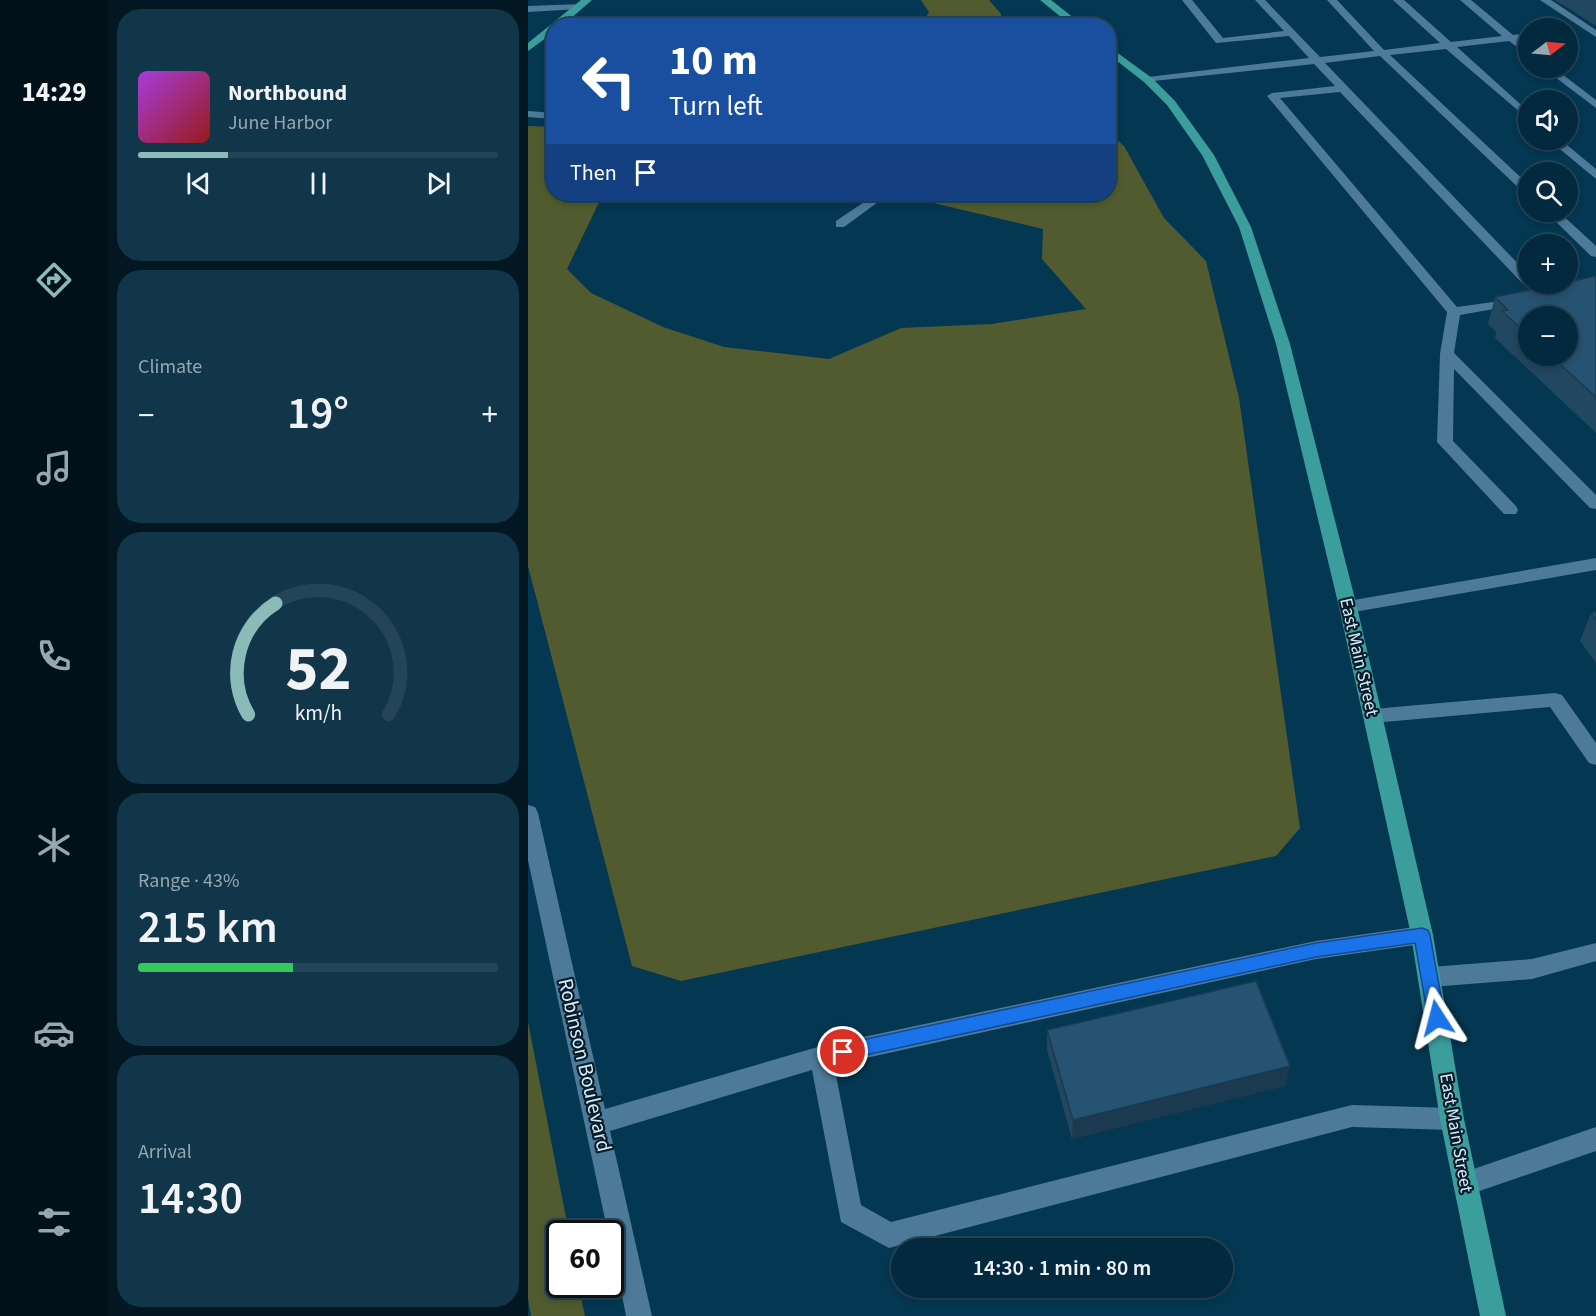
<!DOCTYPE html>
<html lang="en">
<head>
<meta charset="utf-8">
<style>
	body { margin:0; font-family:"Source Sans 3",sans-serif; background:#113549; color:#f1f3f6; height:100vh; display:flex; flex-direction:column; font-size:22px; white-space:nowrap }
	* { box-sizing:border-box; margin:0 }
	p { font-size:20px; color:#97a6b0 }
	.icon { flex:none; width:33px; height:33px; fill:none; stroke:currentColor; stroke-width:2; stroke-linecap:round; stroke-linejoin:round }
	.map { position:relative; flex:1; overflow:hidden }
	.panel { display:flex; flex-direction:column; gap:9px; padding:9px; background:#021722; width:420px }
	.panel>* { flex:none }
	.guide { position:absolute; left:18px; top:18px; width:570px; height:183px; border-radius:24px; box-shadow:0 3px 9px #0003,0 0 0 2px #244558; background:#1a4fa0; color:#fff; overflow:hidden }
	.needle { width:39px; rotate:74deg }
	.buttons { position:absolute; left:990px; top:18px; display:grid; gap:12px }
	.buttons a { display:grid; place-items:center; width:60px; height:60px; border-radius:50%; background:#03293e; box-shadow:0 3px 9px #0003,0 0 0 2px #244558; font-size:30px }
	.speed { position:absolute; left:18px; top:1220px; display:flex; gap:12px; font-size:30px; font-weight:700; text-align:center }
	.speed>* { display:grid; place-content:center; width:78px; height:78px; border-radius:50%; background:#03293e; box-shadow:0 3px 9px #0003,0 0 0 2px #244558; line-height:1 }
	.speed .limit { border:3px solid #111; border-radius:9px; background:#fff; color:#111 }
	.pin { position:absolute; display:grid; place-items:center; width:51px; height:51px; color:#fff; margin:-26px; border:3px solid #fff; border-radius:50%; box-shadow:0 2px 6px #0007 }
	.me { position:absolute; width:66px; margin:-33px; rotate:351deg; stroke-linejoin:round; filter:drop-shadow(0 0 4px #0008) }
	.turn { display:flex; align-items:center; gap:21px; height:126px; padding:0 24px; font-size:27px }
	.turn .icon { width:78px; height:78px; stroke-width:2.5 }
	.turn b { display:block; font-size:42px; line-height:51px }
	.then { display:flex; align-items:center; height:57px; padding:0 24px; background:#0003; gap:12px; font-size:22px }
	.big { font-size:45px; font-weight:600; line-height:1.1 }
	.panel .card { flex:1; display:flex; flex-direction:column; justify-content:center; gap:9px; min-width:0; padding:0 21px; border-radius:24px; background:#113549 }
	.panel .dial { align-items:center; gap:0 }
	.dial svg { height:156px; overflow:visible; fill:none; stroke:#244558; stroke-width:7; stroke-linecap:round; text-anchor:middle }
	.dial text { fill:#f1f3f6; stroke:none }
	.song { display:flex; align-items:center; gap:18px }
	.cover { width:72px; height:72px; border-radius:9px; background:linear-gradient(135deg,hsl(280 70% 55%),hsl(0 70% 35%)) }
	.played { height:6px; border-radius:3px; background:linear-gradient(90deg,#8bbbb9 25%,#244558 25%) }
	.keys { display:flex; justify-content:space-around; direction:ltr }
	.heat { display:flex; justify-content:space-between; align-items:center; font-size:33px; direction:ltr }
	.charge { height:9px; border-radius:4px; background:linear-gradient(90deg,#34c759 43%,#244558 0) }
	.trip { position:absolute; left:363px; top:1238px; width:342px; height:60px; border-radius:30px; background:#03293e; box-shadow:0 3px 9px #0003,0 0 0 2px #244558; font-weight:600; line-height:60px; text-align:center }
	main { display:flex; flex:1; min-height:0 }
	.tabs { display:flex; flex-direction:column; width:108px; justify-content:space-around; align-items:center; background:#011019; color:#97a6b0 }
	.tabs .icon { width:42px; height:42px }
	.tabs .on { color:#8bbbb9 }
	.tabs b { font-size:27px; color:#f1f3f6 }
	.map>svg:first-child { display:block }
	.green { fill:#515b2f }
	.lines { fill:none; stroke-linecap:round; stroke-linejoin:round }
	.minor { fill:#4d7a99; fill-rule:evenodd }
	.major { fill:#3c9d9d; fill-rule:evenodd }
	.wall { fill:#214761; fill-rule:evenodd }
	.shaded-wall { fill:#1b3a4f }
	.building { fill:#265371; stroke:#1b3a4f; stroke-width:1.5 }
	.route { fill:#1a73e8; stroke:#114b97; stroke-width:1.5 }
	.labels { text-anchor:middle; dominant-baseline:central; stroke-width:4.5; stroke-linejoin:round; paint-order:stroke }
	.street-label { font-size:18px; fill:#d4ecfe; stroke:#091d29 }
	.near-street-label { font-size:21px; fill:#d4ecfe; stroke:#091d29 }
</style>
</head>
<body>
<main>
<nav class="tabs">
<b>14:29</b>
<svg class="icon on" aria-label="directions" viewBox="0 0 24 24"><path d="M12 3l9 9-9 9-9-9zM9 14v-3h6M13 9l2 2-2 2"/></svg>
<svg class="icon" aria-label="music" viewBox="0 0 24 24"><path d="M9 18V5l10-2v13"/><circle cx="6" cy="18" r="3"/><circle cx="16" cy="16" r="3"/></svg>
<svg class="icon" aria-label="phone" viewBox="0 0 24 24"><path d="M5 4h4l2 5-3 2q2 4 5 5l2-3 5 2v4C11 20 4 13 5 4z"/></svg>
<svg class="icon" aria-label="climate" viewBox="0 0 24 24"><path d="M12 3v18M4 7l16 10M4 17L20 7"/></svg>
<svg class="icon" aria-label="car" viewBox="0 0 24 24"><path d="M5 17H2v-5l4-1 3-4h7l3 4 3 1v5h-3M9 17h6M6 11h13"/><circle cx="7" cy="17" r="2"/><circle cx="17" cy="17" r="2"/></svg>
<svg class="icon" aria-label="filters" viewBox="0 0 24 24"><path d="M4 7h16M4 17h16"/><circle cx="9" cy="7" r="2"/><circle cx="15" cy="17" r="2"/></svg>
</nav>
<section class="panel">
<div class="card">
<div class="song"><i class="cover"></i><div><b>Northbound</b><p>June Harbor</p></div></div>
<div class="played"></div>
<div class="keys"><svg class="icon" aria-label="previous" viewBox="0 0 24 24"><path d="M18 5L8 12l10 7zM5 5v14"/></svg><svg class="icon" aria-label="pause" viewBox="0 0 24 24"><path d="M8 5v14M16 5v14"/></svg><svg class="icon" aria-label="next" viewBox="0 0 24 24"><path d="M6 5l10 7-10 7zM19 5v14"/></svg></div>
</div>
<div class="card"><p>Climate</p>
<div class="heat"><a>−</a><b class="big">19°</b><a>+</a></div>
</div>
<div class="card dial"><svg viewBox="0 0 100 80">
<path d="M14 69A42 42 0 1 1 86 69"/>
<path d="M14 69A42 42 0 0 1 28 12" stroke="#8bbbb9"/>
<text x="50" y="56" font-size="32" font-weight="700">52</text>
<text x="50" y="72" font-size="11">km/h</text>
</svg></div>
<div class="card"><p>Range · 43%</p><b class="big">215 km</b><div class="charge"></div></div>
<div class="card"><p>Arrival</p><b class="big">14:30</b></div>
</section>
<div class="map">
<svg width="1068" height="1316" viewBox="0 0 1068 1316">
	<rect width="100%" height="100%" fill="#043752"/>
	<!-- green -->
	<g class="green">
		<path d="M 393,0 L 461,0 L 473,14 L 475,25 L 394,25 L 401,12 Z"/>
		<path d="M 0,126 L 25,127 L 26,194 L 75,194 L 39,269 L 63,293 L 135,327 L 196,347 L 301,359 L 373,328 L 464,324 L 558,309 L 514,259 L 515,229 L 397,201 L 396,194 L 580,194 L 581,133 L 596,146 L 636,218 L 678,261 L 711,398 L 772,828 L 748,856 L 153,981 L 104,966 L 0,566 Z"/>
		<path d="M 0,1022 L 41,1233 L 32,1233 L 32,1284 L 50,1284 L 57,1316 L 3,1316 L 0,1299 Z"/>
	</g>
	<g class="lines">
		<!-- minor -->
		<g class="minor">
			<path d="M 654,0 L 664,0 L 695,38 L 756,31 L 727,0 L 737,0 L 792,57 L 846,51 L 799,0 L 809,0 L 856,50 L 912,43 L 865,0 L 876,0 L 923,42 L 974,36 L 932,0 L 943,0 L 985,35 L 1000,33 L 1000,39 L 992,40 L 1000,47 L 1000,55 L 981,41 L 929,47 L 1000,111 L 1000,119 L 918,49 L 862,55 L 1000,184 L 1000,194 L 996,193 L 852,56 L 797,63 L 1000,274 L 1000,284 L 1005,284 L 995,284 L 812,92 L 752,98 L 929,307 L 994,298 L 994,304 L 932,315 L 926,353 L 1068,495 L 1068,509 L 1062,508 L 926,369 L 925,441 L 988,506 L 990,510 L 988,514 L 976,514 L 909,442 L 912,354 L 919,312 L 739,96 L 744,93 L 807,86 L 786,64 L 616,82 L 616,78 L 620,77 L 781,58 L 761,36 L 688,43 Z"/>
			<path d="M 1012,0 L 1023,0 L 1068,30 L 1068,37 Z"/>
			<path d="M 54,4 L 56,6 L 51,9 L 0,12 L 0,6 Z"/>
			<path d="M 1015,68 L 1026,68 L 1068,100 L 1068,108 Z"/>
			<path d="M 0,111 L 26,113 L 26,119 L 0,117 Z"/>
			<path d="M 1021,140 L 1033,140 L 1068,169 L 1068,179 Z"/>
			<path d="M 348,194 L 361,194 L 316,227 L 308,227 L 308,221 Z"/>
			<path d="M 1018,212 L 1031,212 L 1068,246 L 1068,257 L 1063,256 Z"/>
			<path d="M 1068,558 L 1068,570 L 820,613 L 811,607 L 820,601 Z"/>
			<path d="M 1027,693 L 1034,695 L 1068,743 L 1068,765 L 1061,763 L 1022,707 L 845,723 L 838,721 L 836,716 L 838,711 L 845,709 Z"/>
			<path d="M 0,805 L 7,807 L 10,813 L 77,1109 L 293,1046 L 788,941 L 894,926 L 902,928 L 905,935 L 902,942 L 894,944 L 788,959 L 306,1065 L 333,1205 L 363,1222 L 824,1105 L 924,1108 L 932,1111 L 936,1119 L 932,1127 L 924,1130 L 824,1127 L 361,1248 L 313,1222 L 284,1070 L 82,1131 L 124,1316 L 98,1316 L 82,1233 L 80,1233 L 0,860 Z"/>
			<path d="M 1068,943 L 1068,961 L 1004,979 L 903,987 L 895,984 L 892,977 L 895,970 L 903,967 L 1004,959 Z"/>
			<path d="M 1068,1127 L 1068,1151 L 937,1196 L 928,1193 L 925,1184 L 928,1175 Z"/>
		</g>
		<!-- major -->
		<g class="major">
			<path d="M 53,0 L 64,0 L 34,26 L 26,26 L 26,32 L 0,51 L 0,43 Z"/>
			<path d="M 512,0 L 523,0 L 556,26 L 544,26 Z"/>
			<path d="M 580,46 L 624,78 L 647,101 L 686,155 L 723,227 L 762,344 L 829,607 L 905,935 L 936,1119 L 978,1316 L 952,1316 L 912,1119 L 883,935 L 811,607 L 748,344 L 711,227 L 674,155 L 639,105 L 616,82 L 580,54 Z"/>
		</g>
	</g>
	<!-- wall -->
	<g class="wall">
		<path d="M 1026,0 L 1068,0 L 1068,26 L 1042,9 Z"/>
		<path d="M 1068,276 L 1068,433 L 967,338 L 968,332 L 960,324 L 967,297 ZM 1000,316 L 1040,356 L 1000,356 Z"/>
		<path d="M 1063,613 L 1068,620 L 1068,663 L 1052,641 Z"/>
		<path d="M 519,1030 L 762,1066 L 757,1086 L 544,1139 L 519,1050 Z"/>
	</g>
	<!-- shaded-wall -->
	<path class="shaded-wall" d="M 762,1066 L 757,1086 L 544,1139 L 545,1120 Z"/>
	<!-- building -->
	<g class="building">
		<path d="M 1068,276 L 1068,397 L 1023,356 L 1040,356 L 1040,316 L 1000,316 L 1000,335 L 974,311 L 980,310 L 967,297 L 1031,284 L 1040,284 L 1040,282 Z"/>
		<path d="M 1068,612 L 1068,620 L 1063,613 Z"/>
		<path d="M 728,981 L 762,1066 L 545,1120 L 519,1030 Z"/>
	</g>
	<!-- route -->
	<path class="route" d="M 894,928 L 900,930 L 902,935 L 917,1018 L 915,1023 L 909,1025 L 903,1023 L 900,1018 L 887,943 L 788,957 L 315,1060 L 309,1058 L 306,1052 L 309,1046 L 315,1044 L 788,943 Z"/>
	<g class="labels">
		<!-- street labels -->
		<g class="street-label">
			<text transform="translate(831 657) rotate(77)">East Main Street</text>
			<text transform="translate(928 1133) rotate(80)">East Main Street</text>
		</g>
		<!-- near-street labels -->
		<g class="near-street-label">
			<text transform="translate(57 1065) rotate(77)">Robinson Boulevard</text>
		</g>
	</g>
</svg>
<div class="buttons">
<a><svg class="needle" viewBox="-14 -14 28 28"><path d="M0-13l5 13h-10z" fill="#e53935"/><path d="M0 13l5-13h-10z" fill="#97a6b0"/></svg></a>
<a><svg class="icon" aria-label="sound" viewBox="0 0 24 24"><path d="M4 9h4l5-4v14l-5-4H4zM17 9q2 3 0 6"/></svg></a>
<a><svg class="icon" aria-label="search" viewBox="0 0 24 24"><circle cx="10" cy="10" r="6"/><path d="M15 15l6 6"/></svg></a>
<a>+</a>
<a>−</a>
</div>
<div class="speed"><div class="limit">60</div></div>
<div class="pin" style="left:315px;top:1052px;background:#d93025"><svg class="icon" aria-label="arrive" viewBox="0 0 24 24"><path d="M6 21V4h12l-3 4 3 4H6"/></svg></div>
<svg class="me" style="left:909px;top:1018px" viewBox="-20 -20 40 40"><path d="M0-17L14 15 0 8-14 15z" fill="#1a73e8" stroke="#fff" stroke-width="4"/></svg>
<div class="trip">14:30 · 1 min · 80 m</div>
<div class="guide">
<div class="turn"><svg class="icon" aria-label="left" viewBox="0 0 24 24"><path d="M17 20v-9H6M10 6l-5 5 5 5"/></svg><div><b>10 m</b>Turn left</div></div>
<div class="then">Then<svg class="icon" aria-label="arrive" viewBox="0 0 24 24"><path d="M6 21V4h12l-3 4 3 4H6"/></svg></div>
</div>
</div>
</main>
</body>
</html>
